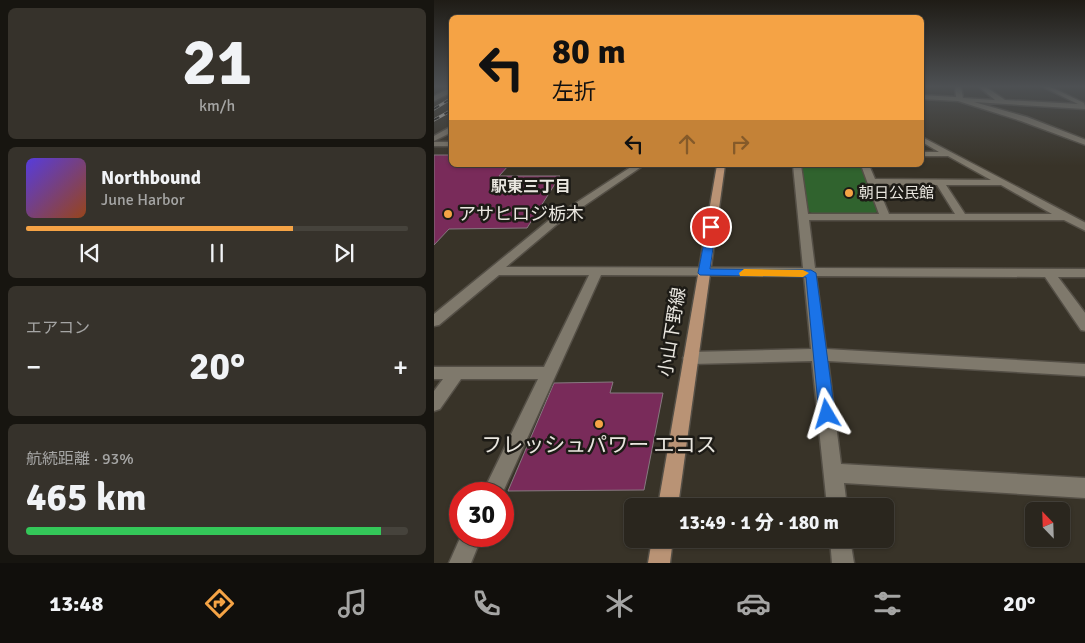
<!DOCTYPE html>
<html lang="ja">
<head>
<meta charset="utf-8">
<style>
	body { margin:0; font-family:Signika,"Noto Sans JP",sans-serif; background:#36322b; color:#f1f3f6; height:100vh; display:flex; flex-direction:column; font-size:19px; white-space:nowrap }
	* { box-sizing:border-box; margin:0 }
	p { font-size:16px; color:#a5a5a4 }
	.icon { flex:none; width:28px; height:28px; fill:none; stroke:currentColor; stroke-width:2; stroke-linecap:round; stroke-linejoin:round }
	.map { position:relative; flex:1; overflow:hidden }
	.panel { display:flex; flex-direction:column; gap:8px; padding:8px; background:#171510; width:434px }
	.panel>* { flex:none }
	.banner { position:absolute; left:15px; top:15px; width:475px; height:152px; border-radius:8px; box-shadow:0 1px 4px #0004,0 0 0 1px #46433c; background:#f5a345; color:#111; overflow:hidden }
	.needle { width:32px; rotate:337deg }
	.fabs { position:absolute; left:591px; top:502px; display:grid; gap:10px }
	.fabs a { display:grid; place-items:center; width:45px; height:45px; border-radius:8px; background:#2a261e; box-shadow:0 1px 4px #0004,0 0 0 1px #46433c; font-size:25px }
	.speed { position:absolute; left:15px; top:482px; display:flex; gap:10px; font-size:25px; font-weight:700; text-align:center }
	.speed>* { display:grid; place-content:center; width:65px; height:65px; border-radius:50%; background:#2a261e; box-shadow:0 1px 4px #0004,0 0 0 1px #46433c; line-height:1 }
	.speed .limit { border:8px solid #d22; background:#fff; color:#111 }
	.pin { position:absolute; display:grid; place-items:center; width:42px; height:42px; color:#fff; margin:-21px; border:2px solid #fff; border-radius:50%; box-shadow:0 1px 5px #0007 }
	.me { position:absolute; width:55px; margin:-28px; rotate:353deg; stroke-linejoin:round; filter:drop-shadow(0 0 4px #0008) }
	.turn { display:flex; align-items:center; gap:18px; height:105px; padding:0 20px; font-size:22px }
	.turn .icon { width:65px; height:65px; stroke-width:2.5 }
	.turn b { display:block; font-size:35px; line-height:42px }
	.lanes { display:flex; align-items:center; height:48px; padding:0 20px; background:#0003; justify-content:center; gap:25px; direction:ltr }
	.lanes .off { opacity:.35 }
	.big { font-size:38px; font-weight:800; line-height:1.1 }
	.panel .tile { flex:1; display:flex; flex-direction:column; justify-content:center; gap:8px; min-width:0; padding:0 18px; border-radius:8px; background:#36322b }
	.panel .dial { align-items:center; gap:0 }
	.dial b { font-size:65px; line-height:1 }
	.song { display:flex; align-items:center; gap:15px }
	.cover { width:60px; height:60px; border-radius:8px; background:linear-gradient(135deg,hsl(250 70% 55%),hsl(20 70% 35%)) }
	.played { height:5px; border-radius:2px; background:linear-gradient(90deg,#f5a345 70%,#46433c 70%) }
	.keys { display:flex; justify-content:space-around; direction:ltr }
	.heat { display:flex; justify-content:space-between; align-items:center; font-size:28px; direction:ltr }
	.charge { height:8px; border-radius:4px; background:linear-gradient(90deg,#34c759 93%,#46433c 0) }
	.trip { position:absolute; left:190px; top:498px; width:270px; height:50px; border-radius:8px; background:#2a261e; box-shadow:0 1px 4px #0004,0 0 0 1px #46433c; font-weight:800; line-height:50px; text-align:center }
	.tab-bar { display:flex; height:80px; justify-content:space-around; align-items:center; background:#110f0c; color:#a5a5a4 }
	.tab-bar .icon { width:35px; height:35px }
	.tab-bar .active { color:#f5a345 }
	.tab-bar b { font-size:22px; color:#f1f3f6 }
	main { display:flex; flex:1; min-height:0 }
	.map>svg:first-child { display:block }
	.green { fill:#30632e }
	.building { fill:#792b5a; stroke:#877980 }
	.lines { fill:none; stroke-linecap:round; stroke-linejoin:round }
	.minor-casing { stroke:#544f46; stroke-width:3 }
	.major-casing { stroke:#544f46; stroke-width:3 }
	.minor { fill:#7f796c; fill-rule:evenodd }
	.major { fill:#b99375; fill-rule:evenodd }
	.rail-casing { stroke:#d1cec6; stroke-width:3 }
	.rail { stroke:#1d1b16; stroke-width:2; stroke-dasharray:6; stroke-linecap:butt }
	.route { fill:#1a73e8; stroke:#114b97 }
	.slow { fill:#f59e0b }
	.poi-dot { fill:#f5a345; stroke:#1d1b16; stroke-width:2 }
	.labels { text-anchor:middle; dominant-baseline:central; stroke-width:5; stroke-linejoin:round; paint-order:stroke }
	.far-poi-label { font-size:15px; fill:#e9e6df; stroke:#1d1b16; text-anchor:start }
	.far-neighbourhood-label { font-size:16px; font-weight:bold; fill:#e9e6df; stroke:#1d1b16 }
	.poi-label { font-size:18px; fill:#e9e6df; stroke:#1d1b16; text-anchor:start }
	.street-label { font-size:18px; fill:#e9e6df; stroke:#1d1b16 }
	.near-poi-label { font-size:21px; fill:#e9e6df; stroke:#1d1b16 }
</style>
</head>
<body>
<main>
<section class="panel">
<div class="tile dial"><b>21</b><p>km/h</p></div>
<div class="tile">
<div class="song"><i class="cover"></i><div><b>Northbound</b><p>June Harbor</p></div></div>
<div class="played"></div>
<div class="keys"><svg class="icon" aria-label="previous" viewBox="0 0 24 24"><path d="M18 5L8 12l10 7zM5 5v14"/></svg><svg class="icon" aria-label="pause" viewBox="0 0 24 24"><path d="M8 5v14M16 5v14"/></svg><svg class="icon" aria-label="next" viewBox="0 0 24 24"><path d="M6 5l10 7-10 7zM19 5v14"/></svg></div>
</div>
<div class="tile"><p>エアコン</p>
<div class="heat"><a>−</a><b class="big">20°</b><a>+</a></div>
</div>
<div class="tile"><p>航続距離 · 93%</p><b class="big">465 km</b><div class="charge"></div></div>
</section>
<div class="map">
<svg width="652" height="563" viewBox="0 0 652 563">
	<rect width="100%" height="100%" fill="#383328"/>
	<!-- green -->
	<path class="green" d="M 366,165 L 426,165 L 444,211 L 440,214 L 380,214 L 373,211 Z"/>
	<!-- building -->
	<g class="building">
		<path d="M 0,155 L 18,155 L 18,165 L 75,165 L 65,176 L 126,176 L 93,228 L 15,229 L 0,245 Z"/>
		<path d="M 179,382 L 176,393 L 229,393 L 210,490 L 74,491 L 120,383 Z"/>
	</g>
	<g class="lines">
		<!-- minor casing -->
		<g class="minor-casing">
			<g id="minor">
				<path d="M 18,87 L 18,92 L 0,101 L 0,96 Z"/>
				<path d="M 521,87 L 527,87 L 529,98 L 561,100 L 545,87 L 552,87 L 571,100 L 644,104 L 609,87 L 617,87 L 650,103 L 652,109 L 540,102 L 593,117 L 652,140 L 652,145 L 587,121 L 524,101 L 488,99 L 488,95 L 522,97 Z"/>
				<path d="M 18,126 L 18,132 L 0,141 L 0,136 Z"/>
				<path d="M 488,137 L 652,223 L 652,231 L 630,220 L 375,220 L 381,268 L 652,269 L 652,277 L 624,277 L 652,314 L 652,331 L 647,330 L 611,277 L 382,276 L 392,349 L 652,364 L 652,376 L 394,361 L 407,464 L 652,478 L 652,498 L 410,483 L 413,506 L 393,506 L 378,361 L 257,364 L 252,362 L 249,358 L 252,354 L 257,352 L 377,349 L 370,276 L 167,275 L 68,494 L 48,494 L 104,379 L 27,379 L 6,409 L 0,411 L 0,391 L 9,379 L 0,379 L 0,367 L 110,367 L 155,275 L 65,275 L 5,325 L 0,326 L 0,314 L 114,221 L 200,165 L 210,165 L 122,225 L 72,267 L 369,268 L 359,165 L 367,165 L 374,214 L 445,214 L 427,165 L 435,165 L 441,179 L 557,180 L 514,156 L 488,156 L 488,152 L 505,152 L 488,142 ZM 443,185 L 503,185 L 521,214 L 455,214 ZM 512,185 L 567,185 L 618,214 L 531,214 Z"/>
				<rect x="0" y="142" width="18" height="4"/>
				<path d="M 27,536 L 48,536 L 37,563 L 15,563 Z"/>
				<path d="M 396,539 L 416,539 L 420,563 L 398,563 Z"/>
			</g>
		</g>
		<!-- major casing -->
		<g class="major-casing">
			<g id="major">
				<path d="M 283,165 L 291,165 L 244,506 L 224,506 Z"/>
				<path d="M 218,539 L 239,539 L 236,563 L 214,563 Z"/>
			</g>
		</g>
		<!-- minor -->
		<use href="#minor" class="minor"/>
		<!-- major -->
		<use href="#major" class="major"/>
		<!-- rail casing -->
		<g class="rail-casing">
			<g id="rail">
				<path d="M 0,109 L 18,98"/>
				<path d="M 0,120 L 18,110"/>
			</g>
		</g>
		<!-- rail -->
		<use href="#rail" class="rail"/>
	</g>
	<!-- sky -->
	<linearGradient id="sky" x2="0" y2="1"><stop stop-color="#1f1c16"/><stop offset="0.52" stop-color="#4d5053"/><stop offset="1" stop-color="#4d5053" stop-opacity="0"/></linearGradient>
	<rect width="652" height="166" fill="url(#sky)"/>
	<!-- route -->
	<path class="route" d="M 277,224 L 282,227 L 276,269 L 377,270 L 382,273 L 401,414 L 398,419 L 393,421 L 387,419 L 385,414 L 372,277 L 266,275 L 264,273 L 273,227 Z"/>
	<!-- slow -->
	<path class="slow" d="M 310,269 L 369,270 L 375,273 L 369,277 L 306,276 L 305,273 Z"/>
	<!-- markers -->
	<g class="poi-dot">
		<circle cx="415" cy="193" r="5"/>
		<circle cx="14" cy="214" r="5"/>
		<circle cx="165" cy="424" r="5"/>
	</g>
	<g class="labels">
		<!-- far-poi labels -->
		<g class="far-poi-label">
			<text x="425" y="193">朝日公民館</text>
		</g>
		<!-- far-neighbourhood labels -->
		<g class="far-neighbourhood-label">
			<text x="97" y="187">駅東三丁目</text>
		</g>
		<!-- poi labels -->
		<g class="poi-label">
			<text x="24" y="214">アサヒロジ栃木</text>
		</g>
		<!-- street labels -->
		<g class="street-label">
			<text transform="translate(238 332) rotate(-81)">小山下野線</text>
		</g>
		<!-- near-poi labels -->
		<g class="near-poi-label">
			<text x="165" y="445">フレッシュパワー エコス</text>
		</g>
	</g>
</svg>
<div class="fabs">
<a><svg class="needle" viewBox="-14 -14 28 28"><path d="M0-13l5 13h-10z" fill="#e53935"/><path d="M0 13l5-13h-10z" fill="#a5a5a4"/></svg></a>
</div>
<div class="speed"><div class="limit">30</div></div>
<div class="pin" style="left:277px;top:227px;background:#d93025"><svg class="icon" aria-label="arrive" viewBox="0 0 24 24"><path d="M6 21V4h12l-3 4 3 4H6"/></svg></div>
<svg class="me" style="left:393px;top:414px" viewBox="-20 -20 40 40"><path d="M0-17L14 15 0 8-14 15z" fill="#1a73e8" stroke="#fff" stroke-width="4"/></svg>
<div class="trip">13:49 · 1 分 · 180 m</div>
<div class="banner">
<div class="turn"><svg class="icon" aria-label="left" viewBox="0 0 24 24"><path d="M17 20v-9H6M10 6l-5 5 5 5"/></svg><div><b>80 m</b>左折</div></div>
<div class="lanes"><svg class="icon" aria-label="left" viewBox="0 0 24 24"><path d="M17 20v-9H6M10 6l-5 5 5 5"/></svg><svg class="icon off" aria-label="ahead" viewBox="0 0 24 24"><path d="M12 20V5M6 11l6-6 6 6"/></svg><svg class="icon off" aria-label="right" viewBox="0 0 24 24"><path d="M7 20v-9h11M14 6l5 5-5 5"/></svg></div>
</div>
</div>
</main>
<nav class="tab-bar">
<b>13:48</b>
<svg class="icon active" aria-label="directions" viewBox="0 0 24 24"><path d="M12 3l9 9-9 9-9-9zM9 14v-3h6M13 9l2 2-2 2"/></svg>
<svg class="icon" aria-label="music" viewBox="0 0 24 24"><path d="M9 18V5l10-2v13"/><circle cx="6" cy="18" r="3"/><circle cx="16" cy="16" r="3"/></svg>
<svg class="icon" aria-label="phone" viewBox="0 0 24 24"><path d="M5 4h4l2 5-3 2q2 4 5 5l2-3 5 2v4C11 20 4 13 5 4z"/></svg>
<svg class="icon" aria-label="climate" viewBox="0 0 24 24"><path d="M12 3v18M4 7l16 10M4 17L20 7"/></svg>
<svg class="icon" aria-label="car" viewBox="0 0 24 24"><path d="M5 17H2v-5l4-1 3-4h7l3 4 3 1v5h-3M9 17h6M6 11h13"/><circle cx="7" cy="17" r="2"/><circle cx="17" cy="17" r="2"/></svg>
<svg class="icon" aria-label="filters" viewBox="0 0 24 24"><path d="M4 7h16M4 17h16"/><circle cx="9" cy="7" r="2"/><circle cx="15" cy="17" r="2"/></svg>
<b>20°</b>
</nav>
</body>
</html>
